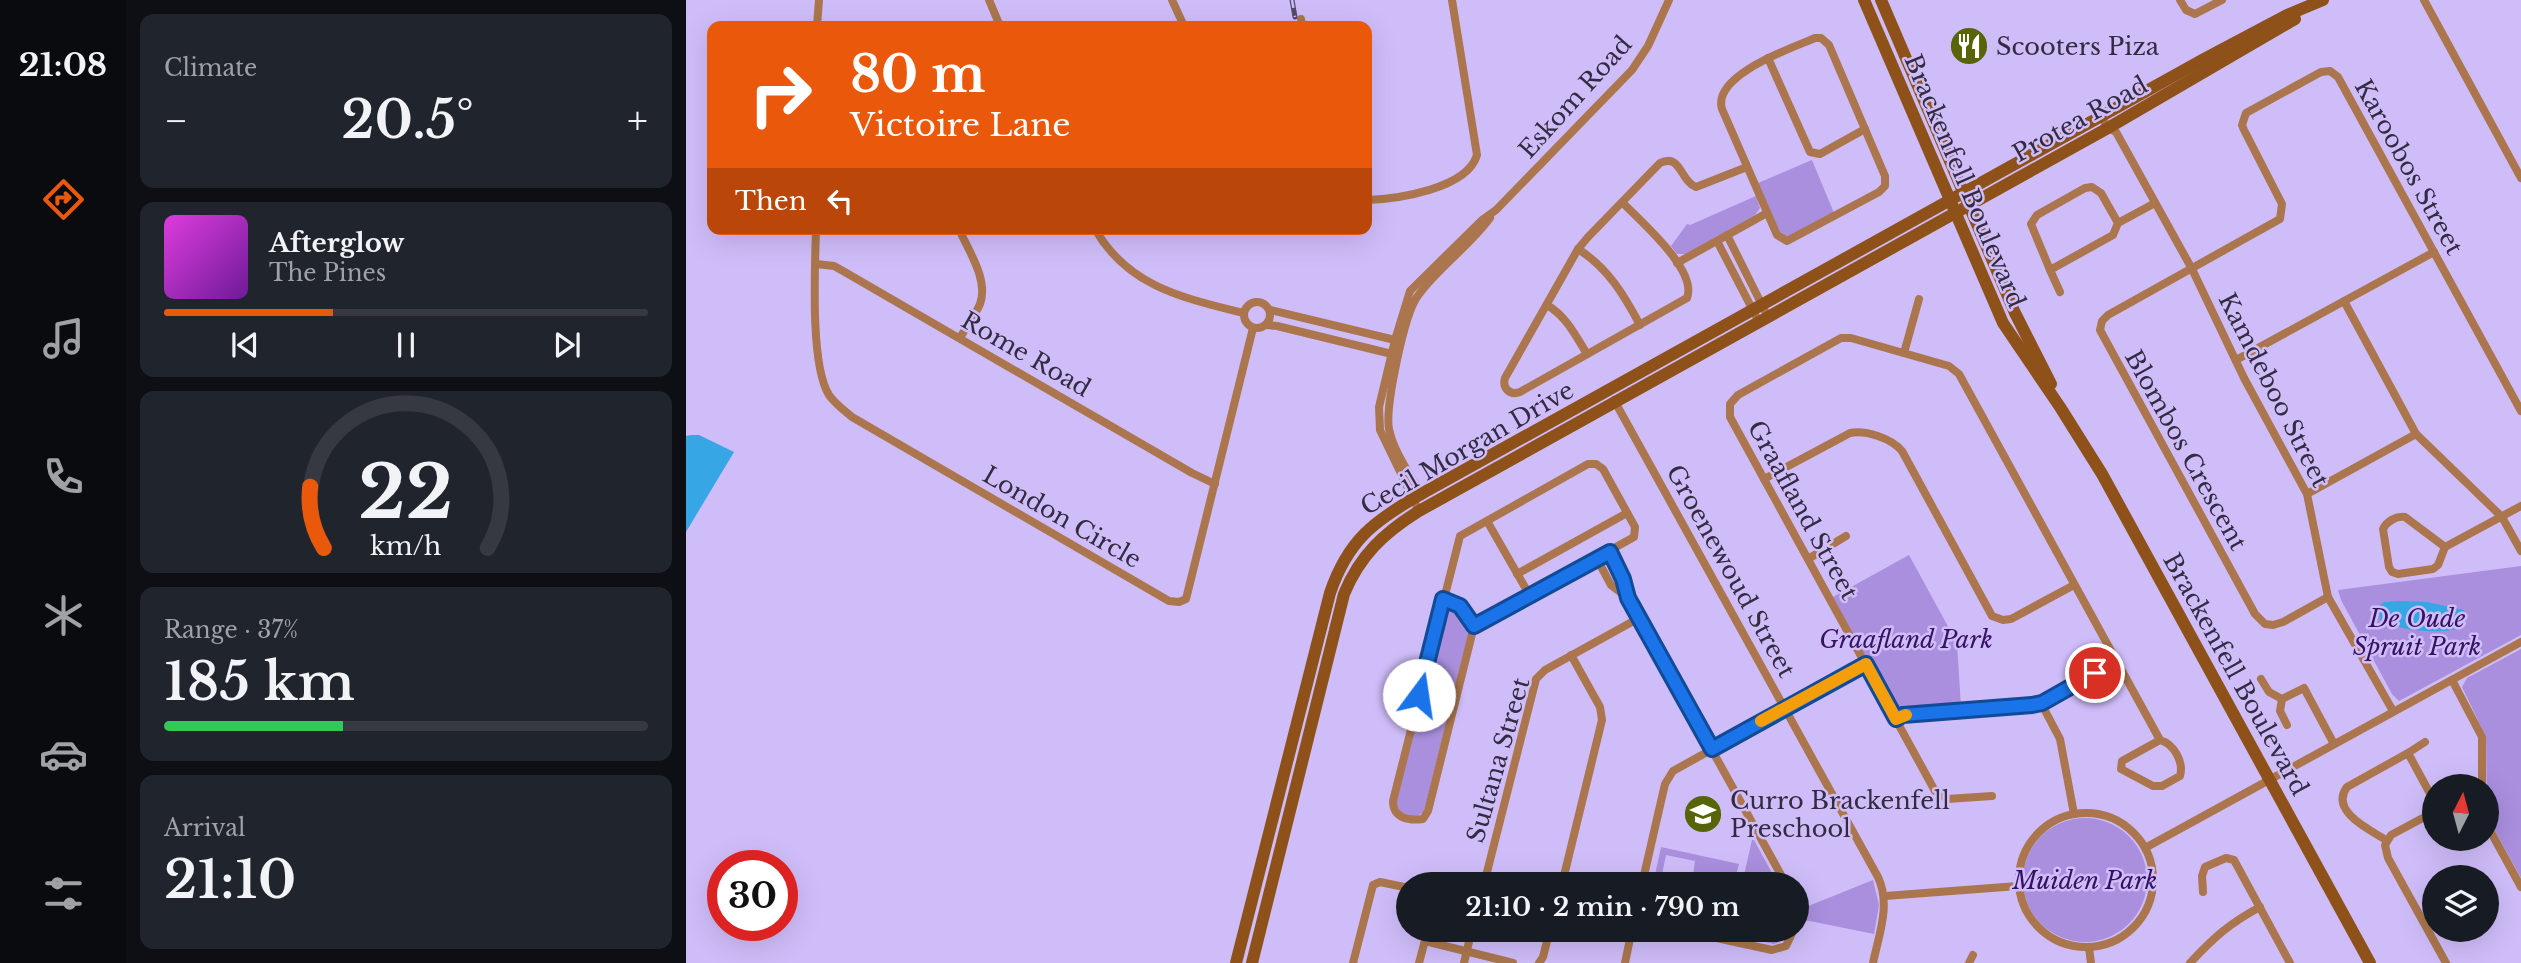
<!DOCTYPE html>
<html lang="en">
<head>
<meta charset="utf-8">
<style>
	body { margin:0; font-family:"Libre Baskerville",serif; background:#20242c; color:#f1f3f6; height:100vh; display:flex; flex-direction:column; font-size:26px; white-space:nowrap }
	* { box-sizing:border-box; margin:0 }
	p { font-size:23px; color:#9ea1a6 }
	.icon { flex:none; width:38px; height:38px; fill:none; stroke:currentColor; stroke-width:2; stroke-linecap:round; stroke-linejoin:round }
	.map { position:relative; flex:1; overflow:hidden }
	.panel { display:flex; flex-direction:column; gap:14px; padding:14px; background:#0d0f14; width:560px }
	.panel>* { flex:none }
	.hud { position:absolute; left:21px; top:21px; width:665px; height:214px; border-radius:14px; box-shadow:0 7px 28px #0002; background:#ea580c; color:#fff; overflow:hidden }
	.needle { width:46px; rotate:6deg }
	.buttons { position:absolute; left:1736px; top:774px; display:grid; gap:14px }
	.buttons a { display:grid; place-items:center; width:77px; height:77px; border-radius:50%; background:#171b24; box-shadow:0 7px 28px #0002; font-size:35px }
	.speed { position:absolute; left:21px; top:850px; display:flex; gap:14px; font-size:35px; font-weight:700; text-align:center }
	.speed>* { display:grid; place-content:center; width:91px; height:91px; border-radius:50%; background:#171b24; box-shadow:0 7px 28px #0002; line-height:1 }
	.speed .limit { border:10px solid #d22; background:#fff; color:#111 }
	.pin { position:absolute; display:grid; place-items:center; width:60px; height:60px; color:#fff; margin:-30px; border:4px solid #fff; border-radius:50%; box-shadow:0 2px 7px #0007 }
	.me { position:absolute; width:77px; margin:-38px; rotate:14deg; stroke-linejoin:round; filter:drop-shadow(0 0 5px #0008) }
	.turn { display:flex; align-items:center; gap:24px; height:147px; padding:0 28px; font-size:32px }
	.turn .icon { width:91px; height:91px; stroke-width:2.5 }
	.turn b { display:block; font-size:49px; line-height:60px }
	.then { display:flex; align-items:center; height:66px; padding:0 28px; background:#0003; gap:14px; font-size:26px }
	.big { font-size:52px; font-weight:600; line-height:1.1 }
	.panel .tile { flex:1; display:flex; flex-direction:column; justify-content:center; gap:10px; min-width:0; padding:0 24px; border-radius:14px; background:#20242c }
	.panel .dial { align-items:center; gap:0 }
	.dial svg { height:182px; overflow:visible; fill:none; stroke:#363941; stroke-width:7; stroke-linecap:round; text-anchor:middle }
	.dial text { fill:#f1f3f6; stroke:none }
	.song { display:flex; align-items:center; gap:21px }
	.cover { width:84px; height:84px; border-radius:10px; background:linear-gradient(135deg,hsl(300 70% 55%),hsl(280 70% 35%)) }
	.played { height:7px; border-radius:4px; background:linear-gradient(90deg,#ea580c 35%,#363941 35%) }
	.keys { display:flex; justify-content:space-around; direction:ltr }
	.heat { display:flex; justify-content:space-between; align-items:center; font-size:38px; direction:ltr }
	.charge { height:10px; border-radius:5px; background:linear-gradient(90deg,#34c759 37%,#363941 0) }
	.trip { position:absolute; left:710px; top:872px; width:413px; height:70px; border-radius:35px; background:#171b24; box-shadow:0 7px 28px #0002; font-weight:600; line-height:70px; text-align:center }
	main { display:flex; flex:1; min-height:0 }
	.tabs { display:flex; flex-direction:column; width:126px; justify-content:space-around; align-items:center; background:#090b0e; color:#9ea1a6 }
	.tabs .icon { width:49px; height:49px }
	.tabs .selected { color:#ea580c }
	.tabs b { font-size:32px; color:#f1f3f6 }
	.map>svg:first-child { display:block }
	.green { fill:#a98fde }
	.water { fill:#36a6e5 }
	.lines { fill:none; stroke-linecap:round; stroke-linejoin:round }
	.street { stroke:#ab764d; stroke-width:8 }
	.secondary { stroke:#8e5119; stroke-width:12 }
	.rail-casing { stroke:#544b69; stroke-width:5 }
	.rail { stroke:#cfbdf9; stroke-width:2.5; stroke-dasharray:8; stroke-linecap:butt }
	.route-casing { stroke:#114b97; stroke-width:18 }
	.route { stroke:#1a73e8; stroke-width:12 }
	.slow { stroke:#f59e0b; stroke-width:12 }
	.labels { text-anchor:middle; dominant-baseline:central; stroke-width:5; stroke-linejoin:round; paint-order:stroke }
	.poi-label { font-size:24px; fill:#322b42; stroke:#cfbdf9; text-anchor:start }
	.street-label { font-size:24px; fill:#322b42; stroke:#cfbdf9 }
	.park-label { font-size:24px; font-style:italic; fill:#361263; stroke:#cfbdf9 }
</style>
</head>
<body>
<main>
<nav class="tabs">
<b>21:08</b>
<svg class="icon selected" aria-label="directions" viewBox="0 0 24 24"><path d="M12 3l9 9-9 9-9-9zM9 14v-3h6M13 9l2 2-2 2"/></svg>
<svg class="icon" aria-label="music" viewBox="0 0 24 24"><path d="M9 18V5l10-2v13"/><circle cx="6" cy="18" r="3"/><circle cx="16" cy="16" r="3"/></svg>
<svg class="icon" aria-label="phone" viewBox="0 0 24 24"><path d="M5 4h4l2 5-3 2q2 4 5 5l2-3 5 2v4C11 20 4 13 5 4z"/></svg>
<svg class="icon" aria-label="climate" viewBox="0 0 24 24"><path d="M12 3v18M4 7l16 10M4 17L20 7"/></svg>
<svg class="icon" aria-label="car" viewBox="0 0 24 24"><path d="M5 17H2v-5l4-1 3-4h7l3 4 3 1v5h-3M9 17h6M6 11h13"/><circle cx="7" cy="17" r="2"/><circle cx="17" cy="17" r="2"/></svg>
<svg class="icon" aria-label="filters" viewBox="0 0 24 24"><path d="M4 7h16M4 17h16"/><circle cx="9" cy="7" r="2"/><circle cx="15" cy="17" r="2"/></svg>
</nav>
<section class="panel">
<div class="tile"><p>Climate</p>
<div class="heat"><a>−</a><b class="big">20.5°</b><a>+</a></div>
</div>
<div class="tile">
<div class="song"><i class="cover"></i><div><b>Afterglow</b><p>The Pines</p></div></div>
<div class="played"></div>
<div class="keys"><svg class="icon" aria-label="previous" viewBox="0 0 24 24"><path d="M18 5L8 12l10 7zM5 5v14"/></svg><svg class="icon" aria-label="pause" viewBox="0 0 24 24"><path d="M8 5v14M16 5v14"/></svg><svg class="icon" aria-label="next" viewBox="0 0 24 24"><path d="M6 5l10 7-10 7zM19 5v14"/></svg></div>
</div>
<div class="tile dial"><svg viewBox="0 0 100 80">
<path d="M14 69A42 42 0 1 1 86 69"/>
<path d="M14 69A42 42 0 0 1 8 42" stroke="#ea580c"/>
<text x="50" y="56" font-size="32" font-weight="700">22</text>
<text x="50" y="72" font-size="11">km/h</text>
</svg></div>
<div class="tile"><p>Range · 37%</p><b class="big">185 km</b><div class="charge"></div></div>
<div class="tile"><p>Arrival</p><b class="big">21:10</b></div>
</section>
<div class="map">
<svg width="1835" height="963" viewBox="0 0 1835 963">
	<rect width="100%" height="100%" fill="#cfbdf9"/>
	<!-- green -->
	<g class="green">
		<path d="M 1126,160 L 1148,213 L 1104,237 L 1095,235 L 1072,183 Z"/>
		<path d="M 1070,196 L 1074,208 L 1069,215 L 1000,254 L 991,254 L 985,246 L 1001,224 L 1004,225 Z"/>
		<path d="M 1223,555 L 1271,643 L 1275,707 L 1216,711 L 1208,709 L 1147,597 Z"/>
		<path d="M 1835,566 L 1835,635 L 1713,701 L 1706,694 L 1655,600 L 1652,590 Z"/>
		<path d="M 764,607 L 774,611 L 783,631 L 738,811 L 731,817 L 715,813 L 710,802 L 759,609 Z"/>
		<path d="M 1835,649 L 1835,878 L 1803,820 L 1801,813 L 1800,737 L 1776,687 L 1781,678 Z"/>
		<circle cx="1399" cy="880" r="62"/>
		<path d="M 1066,840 L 1068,840 L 1092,884 L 1056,884 Z"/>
		<path d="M 975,847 L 1053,864 L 1050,875 L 1036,872 L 1033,881 L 1007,875 L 1009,861 L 980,855 L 974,884 L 967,884 Z"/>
		<path d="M 1187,880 L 1193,905 L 1188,934 L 1114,919 L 1115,909 Z"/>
		<path d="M 1046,929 L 1101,929 L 1098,940 L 1088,944 L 1045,934 Z"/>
	</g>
	<!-- water -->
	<g class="water">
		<path d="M 5,435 L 13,435 L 48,452 L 0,532 L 0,436 Z"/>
		<path d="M 1715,601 L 1741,602 L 1778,610 L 1780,614 L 1777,627 C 1758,635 1712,631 1694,620 L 1693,606 L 1698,602 Z"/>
	</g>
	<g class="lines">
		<!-- street -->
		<g class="street">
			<path d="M 303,0 L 314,26"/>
			<path d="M 486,0 L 498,26"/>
			<path d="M 1494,0 L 1500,10 L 1509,14 L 1536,0"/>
			<path d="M 1738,0 L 1835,178"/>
			<path d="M 615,19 L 616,26"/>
			<path d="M 131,26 L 133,0"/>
			<path d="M 1129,38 L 1135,38 L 1143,45 L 1199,176 L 1199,186 L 1193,192 L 1101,241 L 1091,235 L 1036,109 C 1026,75 1106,48 1129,38 Z"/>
			<path d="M 1082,58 L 1124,152 L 1134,154 L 1179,129"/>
			<path d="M 1415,116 L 1422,128 L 1430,132 L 1506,269 L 1558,378 L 1621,494 L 1642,597 L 1707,711"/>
			<path d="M 681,200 C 711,199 781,189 791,155 L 766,0"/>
			<path d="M 936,202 C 954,221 1012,270 1001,298 L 834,392 C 824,396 816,388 819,378 L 892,249 L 902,237 L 974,163 C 995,153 994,181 1010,187 L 1061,167"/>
			<path d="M 1432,223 L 1415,193 L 1406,187 L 1399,188 L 1351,215 L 1345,224 L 1364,270 L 1427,235 L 1432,223 L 1469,203"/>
			<path d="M 130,229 C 129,268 124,365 143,395 C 149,404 158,410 166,417 L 483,601 L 493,602 L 500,599 L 567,328"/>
			<path d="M 273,229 C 282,250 303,280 294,304 C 289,316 280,327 274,338"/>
			<path d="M 409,229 C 442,287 498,298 557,313"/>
			<path d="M 1041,235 L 1082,317"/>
			<path d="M 1031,241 L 1073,322"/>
			<path d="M 892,249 C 922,268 938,295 954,325"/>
			<path d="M 991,263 L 1081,213"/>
			<path d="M 130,264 L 148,266 L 157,271 L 506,473 L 529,484"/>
			<path d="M 1364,270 L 1374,292"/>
			<path d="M 1658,301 L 1730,434 L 1816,517 L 1835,551"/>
			<circle cx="571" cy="315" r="13"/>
			<path d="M 861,305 C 881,317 889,335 901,354"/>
			<path d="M 584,310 L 713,341"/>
			<path d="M 580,325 L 591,326 L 710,355"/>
			<path d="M 1218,353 L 1233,299"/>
			<path d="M 1550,360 L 1748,252"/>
			<path d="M 928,400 L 1192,877 C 1205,905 1193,934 1187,963"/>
			<path d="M 902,464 L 910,464 L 917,469 L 949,527 L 948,537 L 788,626 L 742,811 L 737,819 C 722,821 707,818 707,801 L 774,536 Z"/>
			<path d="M 1078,479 L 1164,433 C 1180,430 1205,438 1216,451 L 1306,616 L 1317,620 L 1325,619 L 1388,585"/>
			<path d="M 1621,494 L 1730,434"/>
			<path d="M 736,496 C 725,475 708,453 703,429 C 699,407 718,316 731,297 C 751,268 783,247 804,218"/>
			<path d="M 733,511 L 694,430 L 693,407 L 709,340 L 724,291 L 796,220 L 810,210 L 946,70 L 962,46 L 983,0"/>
			<path d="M 801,521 L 844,596"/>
			<path d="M 1759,547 L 1719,517 C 1710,516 1701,521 1697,529 L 1703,567 L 1706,572 L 1712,574 L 1747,569 L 1752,565 L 1759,547 L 1835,506"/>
			<path d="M 924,552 L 938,579 L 942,598 L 1100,884"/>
			<path d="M 911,559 L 925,585 L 942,598"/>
			<path d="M 1122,559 L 1160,536"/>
			<path d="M 831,574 L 941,513"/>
			<path d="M 1642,597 L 1597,622 L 1587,625 L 1579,624 L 1569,614 L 1414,330 L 1416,321 L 1422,315 L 1594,219 L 1596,204 L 1558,130 L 1556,125 L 1560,113 L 1635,72 L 1644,71 L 1652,77 L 1835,411"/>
			<path d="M 757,599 L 774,606 L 788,626"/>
			<path d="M 1575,679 L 1583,692 L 1596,699"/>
			<path d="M 1766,680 L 1796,737 L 1796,786"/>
			<path d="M 1355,703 L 1374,739 L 1388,814"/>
			<path d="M 1210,719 L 1217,715 L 1339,707 L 1355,703 L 1430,662"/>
			<path d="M 1601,725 L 1594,711 L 1596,699 L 1618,688 L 1648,744"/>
			<path d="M 1722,753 L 1739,742"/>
			<path d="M 1306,796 L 1261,799 L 1249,791 L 1044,417 L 1044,404 L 1052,395 L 1155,338 L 1165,338 L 1263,366 L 1273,374 L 1474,740 L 1436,761 L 1435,769 L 1467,786 L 1476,786 L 1494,776 C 1498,762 1488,744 1474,740"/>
			<path d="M 1748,812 L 1705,835 L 1699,845 L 1702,858 L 1760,963"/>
			<circle cx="1400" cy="880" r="67"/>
			<path d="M 1801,825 L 1835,887"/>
			<path d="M 1700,840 C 1684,830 1643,811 1661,787 L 1722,753 L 1748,801"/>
			<path d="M 1459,848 L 1835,642"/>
			<path d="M 798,884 L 850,679 L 859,670 L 953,618"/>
			<path d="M 876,884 L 916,720 L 914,707 L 885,655"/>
			<path d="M 956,884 L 979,784 L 987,771 L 1180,664"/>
			<path d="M 1517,892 L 1516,876 L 1519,867 L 1540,858 L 1548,860 L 1604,963"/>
			<path d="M 1199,896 L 1332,886"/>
			<path d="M 989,929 L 1086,950 L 1100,946 L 1108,929"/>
			<path d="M 739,941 L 827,963"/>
			<path d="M 1403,948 L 1405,963"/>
			<path d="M 667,963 L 687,885 L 694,882 L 723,888"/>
			<path d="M 733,963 L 742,929"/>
			<path d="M 778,963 L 786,929"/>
			<path d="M 853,963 L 857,957 L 864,929"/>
			<path d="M 939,963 L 946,929"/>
			<path d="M 1283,963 L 1287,955"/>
			<path d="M 1504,963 C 1527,938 1544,923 1574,907"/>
		</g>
		<!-- secondary -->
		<g class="secondary">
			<path d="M 1178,0 L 1317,323 L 1374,407 L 1416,474 L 1684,963"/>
			<path d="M 1195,0 L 1329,313 L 1365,384"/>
			<path d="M 550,963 L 644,593 C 662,540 688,521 735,494 L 1518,59 L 1601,15 L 1637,0"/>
			<path d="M 566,963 L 658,594 C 674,555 698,533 733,511 L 1422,128 L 1609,19"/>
		</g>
		<!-- rail casing -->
		<g class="rail-casing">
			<path id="rail" d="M 606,0 L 609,17"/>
		</g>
		<!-- rail -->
		<use href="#rail" class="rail"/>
	</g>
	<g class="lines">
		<!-- route casing -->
		<g class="route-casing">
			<path id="route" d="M 733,695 L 757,599 L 774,606 L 788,626 L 924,552 L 937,579 L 942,598 L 1026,749 L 1180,664 L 1210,719 L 1217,715 L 1346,705 L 1356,703 L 1409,673"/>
		</g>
		<!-- route -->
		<use href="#route" class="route"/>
		<!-- slow -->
		<path class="slow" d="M 1075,721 L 1180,664 L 1210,719 L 1220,715"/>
	</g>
	<!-- icons -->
	<defs>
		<g id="restaurant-disc" transform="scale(2.0125)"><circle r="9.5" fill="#576407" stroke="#cfbdf9"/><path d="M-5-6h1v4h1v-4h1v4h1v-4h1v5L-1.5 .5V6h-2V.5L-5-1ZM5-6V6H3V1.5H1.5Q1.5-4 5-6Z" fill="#fff"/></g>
		<g id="school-disc" transform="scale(2.0125)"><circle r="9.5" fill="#576407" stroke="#cfbdf9"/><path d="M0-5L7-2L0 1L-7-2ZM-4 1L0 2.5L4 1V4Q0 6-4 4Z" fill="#fff"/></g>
	</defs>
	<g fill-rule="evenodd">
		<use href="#restaurant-disc" x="1283" y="46"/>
		<use href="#school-disc" x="1017" y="814"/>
	</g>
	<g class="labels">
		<!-- poi labels -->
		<g class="poi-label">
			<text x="1310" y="46">Scooters Piza</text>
			<text x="1044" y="800">Curro Brackenfell<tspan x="1044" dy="28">Preschool</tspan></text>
		</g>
		<!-- street labels -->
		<g class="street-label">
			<text transform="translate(889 97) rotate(-48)">Eskom Road</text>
			<text transform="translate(1394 119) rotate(-29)">Protea Road</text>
			<text transform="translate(1723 167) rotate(61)">Karoobos Street</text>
			<text transform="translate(1279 181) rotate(67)">Brackenfell Boulevard</text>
			<text transform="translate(340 354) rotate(30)">Rome Road</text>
			<text transform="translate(1588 390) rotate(63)">Kamdeboo Street</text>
			<text transform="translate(781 448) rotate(-30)">Cecil Morgan Drive</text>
			<text transform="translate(1500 450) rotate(61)">Blombos Crescent</text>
			<text transform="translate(1117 510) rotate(61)">Graafland Street</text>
			<text transform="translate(376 517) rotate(30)">London Circle</text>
			<text transform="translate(1045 571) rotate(61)">Groenewoud Street</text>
			<text transform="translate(1550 674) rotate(61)">Brackenfell Boulevard</text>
			<text transform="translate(812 760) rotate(-74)">Sultana Street</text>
		</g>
		<!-- park labels -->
		<g class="park-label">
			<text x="1731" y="618">De Oude<tspan x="1731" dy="28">Spruit Park</tspan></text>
			<text x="1220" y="639">Graafland Park</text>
			<text x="1399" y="880">Muiden Park</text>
		</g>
	</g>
</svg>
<div class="buttons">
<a><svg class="needle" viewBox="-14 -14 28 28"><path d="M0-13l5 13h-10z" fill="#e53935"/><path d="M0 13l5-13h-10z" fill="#9ea1a6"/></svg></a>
<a><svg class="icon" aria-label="layers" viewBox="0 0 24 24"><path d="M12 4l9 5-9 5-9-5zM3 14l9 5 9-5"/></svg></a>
</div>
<div class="speed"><div class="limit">30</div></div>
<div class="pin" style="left:1409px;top:673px;background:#d93025"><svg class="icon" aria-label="arrive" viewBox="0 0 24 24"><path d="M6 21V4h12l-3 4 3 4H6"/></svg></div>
<svg class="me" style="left:733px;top:695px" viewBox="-20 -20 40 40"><circle r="19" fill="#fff"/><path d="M0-13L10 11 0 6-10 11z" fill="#1a73e8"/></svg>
<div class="trip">21:10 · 2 min · 790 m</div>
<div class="hud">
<div class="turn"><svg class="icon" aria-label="right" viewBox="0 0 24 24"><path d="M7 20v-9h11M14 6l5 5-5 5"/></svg><div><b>80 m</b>Victoire Lane</div></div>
<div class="then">Then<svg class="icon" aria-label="left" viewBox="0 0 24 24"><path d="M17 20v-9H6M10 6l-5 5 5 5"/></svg></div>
</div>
</div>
</main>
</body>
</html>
